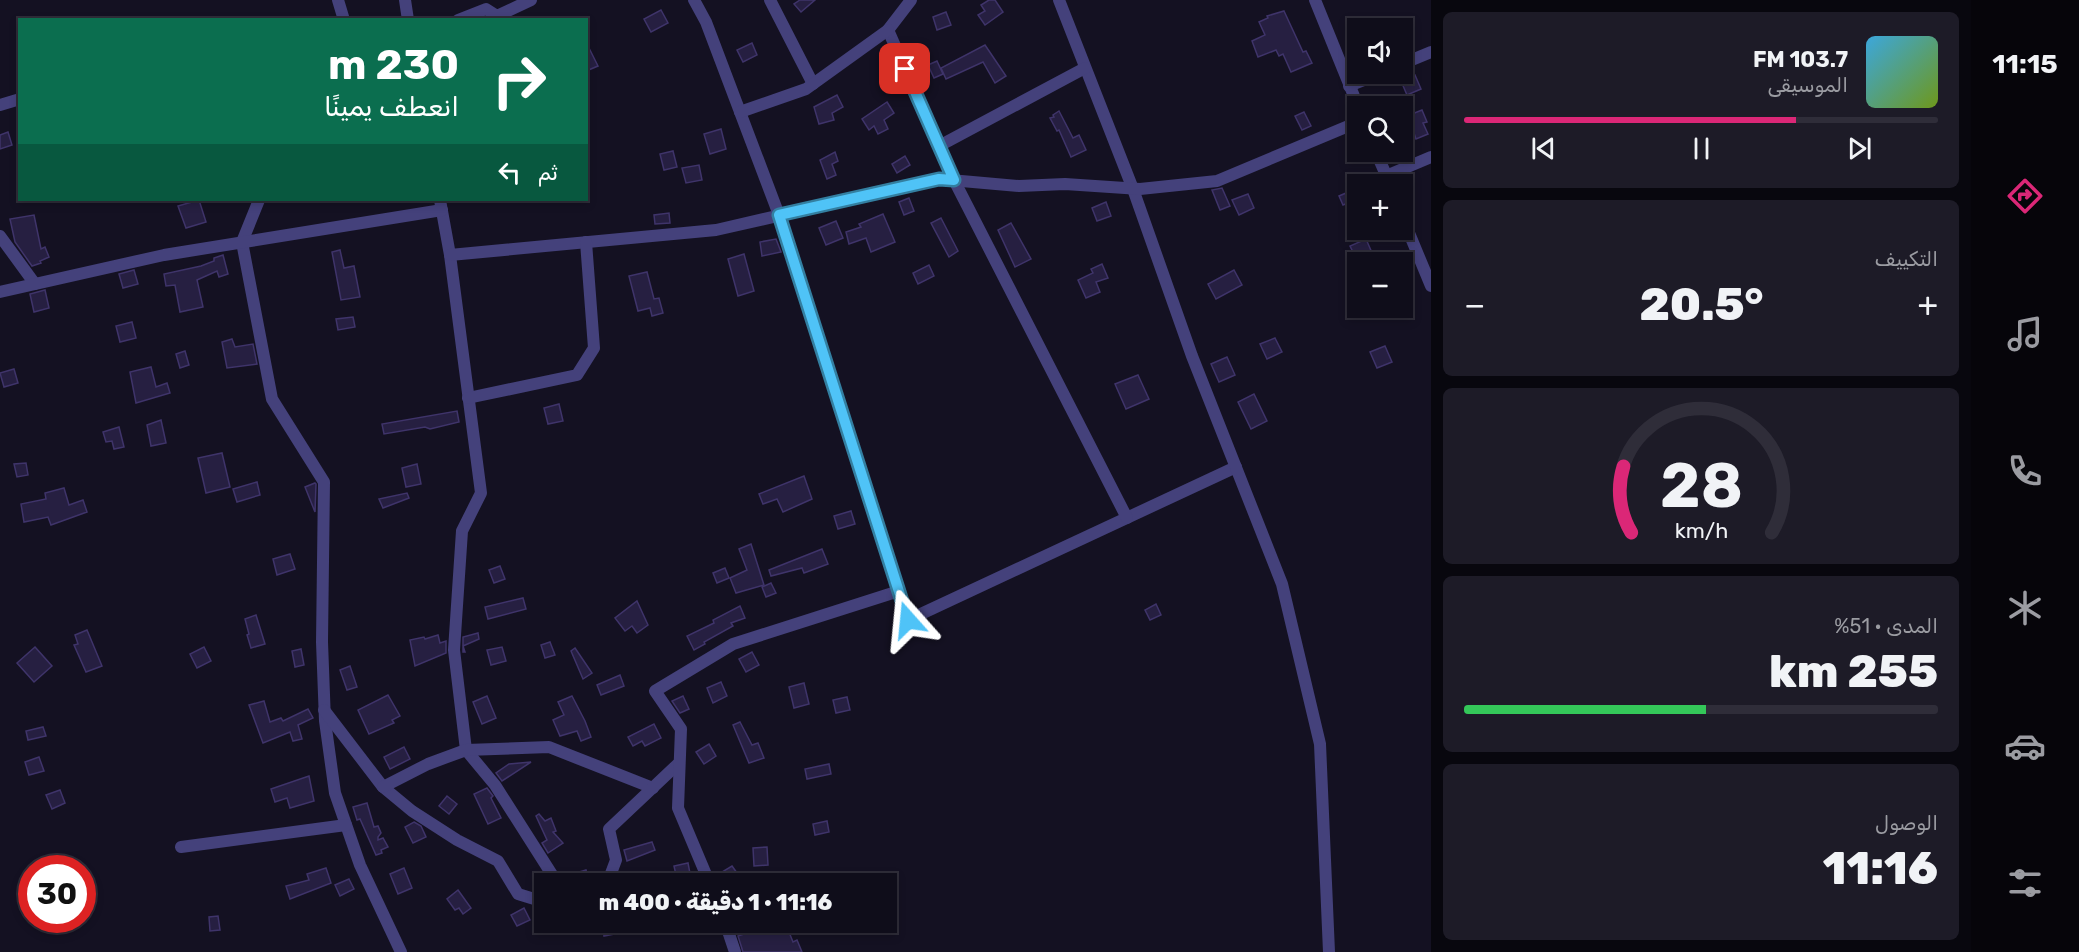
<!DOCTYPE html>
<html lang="ar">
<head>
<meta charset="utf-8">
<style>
	body { margin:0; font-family:Rubik,"Noto Naskh Arabic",sans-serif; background:#1d1b27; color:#f1f3f6; direction:rtl; height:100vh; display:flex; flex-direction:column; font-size:22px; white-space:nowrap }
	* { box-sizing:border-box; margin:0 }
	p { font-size:20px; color:#9b9ca2 }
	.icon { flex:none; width:33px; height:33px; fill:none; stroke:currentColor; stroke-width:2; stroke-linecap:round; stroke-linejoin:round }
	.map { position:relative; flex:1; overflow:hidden; direction:ltr }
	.sheet { display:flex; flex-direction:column; gap:12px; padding:12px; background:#08070e; width:540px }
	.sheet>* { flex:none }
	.banner { position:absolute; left:18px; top:18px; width:570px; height:183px; border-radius:0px; box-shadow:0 3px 9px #0003,0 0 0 2px #2f2d39; direction:rtl; background:#0b6e4f; color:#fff; overflow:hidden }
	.controls { position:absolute; left:1347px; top:18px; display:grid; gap:12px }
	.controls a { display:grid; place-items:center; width:66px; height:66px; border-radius:0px; background:#0f0d1a; box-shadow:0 3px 9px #0003,0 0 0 2px #2f2d39; font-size:30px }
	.speed { position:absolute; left:18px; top:855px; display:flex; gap:12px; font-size:30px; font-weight:700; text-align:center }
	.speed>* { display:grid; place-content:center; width:78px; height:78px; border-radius:50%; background:#0f0d1a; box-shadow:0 3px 9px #0003,0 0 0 2px #2f2d39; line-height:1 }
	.speed .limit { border:9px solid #d22; background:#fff; color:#111 }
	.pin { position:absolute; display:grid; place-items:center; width:51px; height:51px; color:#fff; margin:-26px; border-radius:12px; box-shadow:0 3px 9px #0006 }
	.me { position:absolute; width:66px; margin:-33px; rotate:342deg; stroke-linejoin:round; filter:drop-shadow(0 0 4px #0008) }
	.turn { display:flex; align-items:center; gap:21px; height:126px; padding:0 30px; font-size:27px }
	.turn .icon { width:78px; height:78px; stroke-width:2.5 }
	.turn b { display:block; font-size:42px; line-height:51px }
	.then { display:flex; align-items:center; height:57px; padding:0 30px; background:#0003; gap:12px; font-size:22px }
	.big { font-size:45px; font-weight:800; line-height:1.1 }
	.sheet .card { flex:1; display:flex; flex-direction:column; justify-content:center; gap:9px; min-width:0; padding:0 21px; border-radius:9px; background:#1d1b27 }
	.sheet .dial { align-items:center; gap:0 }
	.dial svg { height:156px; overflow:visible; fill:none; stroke:#2f2d39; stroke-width:7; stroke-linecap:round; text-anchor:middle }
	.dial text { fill:#f1f3f6; stroke:none }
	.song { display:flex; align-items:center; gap:18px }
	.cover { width:72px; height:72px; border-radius:9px; background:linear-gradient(135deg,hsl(200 70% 55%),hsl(80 70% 35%)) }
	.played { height:6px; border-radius:3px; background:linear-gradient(90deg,#db2777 70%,#2f2d39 70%) }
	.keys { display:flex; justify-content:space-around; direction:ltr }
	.heat { display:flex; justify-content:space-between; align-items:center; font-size:33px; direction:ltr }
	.charge { height:9px; border-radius:4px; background:linear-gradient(90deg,#34c759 51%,#2f2d39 0) }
	.trip { position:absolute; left:534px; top:873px; width:363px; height:60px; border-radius:0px; background:#0f0d1a; box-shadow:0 3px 9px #0003,0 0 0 2px #2f2d39; font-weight:800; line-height:60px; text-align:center; direction:rtl }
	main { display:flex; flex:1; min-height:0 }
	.tab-bar { display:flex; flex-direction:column; width:108px; justify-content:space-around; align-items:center; background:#06050a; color:#9b9ca2 }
	.tab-bar .icon { width:42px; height:42px }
	.tab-bar .active { color:#db2777 }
	.tab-bar b { font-size:27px; color:#f1f3f6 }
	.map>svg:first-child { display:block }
	.building { fill:#261f41; stroke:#3f346a; stroke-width:1.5 }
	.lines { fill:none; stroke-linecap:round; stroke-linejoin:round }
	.minor { stroke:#44417b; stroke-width:12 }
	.route-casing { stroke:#337fa1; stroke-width:15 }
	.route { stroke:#4fc3f7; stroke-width:10 }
</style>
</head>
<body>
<main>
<nav class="tab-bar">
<b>11:15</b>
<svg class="icon active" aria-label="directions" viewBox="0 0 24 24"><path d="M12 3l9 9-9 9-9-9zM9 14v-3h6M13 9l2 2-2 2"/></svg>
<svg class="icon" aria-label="music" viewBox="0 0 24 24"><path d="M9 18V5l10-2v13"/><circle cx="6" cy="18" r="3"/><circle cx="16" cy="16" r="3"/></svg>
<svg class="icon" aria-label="phone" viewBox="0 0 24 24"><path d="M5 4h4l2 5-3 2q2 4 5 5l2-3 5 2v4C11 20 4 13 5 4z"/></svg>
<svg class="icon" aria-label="climate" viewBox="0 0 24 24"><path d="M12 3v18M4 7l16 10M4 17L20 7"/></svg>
<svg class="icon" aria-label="car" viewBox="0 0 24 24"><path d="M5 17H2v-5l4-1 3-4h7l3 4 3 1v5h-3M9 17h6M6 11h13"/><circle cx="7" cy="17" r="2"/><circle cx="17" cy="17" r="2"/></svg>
<svg class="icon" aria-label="filters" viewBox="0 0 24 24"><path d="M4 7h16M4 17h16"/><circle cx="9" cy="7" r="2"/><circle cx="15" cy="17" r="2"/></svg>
</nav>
<section class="sheet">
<div class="card">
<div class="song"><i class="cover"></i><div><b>103.7 FM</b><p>الموسيقى</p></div></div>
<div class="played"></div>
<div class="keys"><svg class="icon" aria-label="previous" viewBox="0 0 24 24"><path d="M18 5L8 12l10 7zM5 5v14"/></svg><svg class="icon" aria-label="pause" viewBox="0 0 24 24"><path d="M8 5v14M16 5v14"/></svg><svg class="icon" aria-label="next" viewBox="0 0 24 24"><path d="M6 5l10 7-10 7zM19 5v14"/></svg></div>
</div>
<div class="card"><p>التكييف</p>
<div class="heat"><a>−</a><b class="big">20.5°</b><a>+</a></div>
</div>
<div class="card dial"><svg viewBox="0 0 100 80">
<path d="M14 69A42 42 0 1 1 86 69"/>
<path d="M14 69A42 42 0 0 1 10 35" stroke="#db2777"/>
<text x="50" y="56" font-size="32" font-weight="700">28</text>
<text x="50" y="72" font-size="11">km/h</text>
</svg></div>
<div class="card"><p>المدى · 51%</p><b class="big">255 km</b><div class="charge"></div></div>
<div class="card"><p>الوصول</p><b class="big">11:16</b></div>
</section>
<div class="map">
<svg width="1431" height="952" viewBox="0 0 1431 952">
	<rect width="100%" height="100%" fill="#141122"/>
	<!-- building -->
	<g class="building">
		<path d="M 800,0 L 815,0 L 801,12 L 794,4 Z"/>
		<path d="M 989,0 L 995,0 L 1003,12 L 985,25 L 978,15 L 985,11 L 981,5 Z"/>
		<path d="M 661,10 L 668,23 L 651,32 L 644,19 Z"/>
		<path d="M 1284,11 L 1303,52 L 1306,51 L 1312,63 L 1291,72 L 1283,54 L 1279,56 L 1276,50 L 1258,57 L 1252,41 L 1265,35 L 1259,22 L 1268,18 L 1267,16 Z"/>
		<path d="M 946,12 L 951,25 L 937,30 L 933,17 Z"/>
		<path d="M 586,42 L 598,66 L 586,71 Z"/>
		<path d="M 752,43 L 757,55 L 743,62 L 737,50 Z"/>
		<path d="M 985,45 L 1006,76 L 995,83 L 983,62 L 946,79 L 941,68 Z"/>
		<path d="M 937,61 L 943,74 L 934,78 L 928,65 Z"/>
		<path d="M 1415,75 L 1421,89 L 1407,95 L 1401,81 Z"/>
		<path d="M 837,95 L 843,107 L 832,113 L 834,120 L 819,124 L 814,107 Z"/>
		<path d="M 887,102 L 894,113 L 884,120 L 888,129 L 878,134 L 874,126 L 869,130 L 862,119 Z"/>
		<path d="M 1422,110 L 1427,122 L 1423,123 L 1428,134 L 1416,139 L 1414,133 L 1405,136 L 1402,129 L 1402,118 Z"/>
		<path d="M 1059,111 L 1073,138 L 1079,135 L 1086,150 L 1071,157 L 1059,130 L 1057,131 L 1050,118 L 1054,117 L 1053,115 Z"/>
		<path d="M 1304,112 L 1311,126 L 1302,130 L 1295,116 Z"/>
		<path d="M 721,129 L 726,149 L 710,154 L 704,134 Z"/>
		<path d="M 8,132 L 12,145 L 0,149 L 0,135 Z"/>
		<path d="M 673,151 L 677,167 L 664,170 L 660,154 Z"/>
		<path d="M 835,152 L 838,161 L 832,164 L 836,175 L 827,179 L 820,160 Z"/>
		<path d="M 905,156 L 910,165 L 897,173 L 892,164 Z"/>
		<path d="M 699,165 L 702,180 L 686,183 L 682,168 Z"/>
		<path d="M 1222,188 L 1230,206 L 1220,210 L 1212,190 Z"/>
		<path d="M 1358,188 L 1358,199 L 1343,205 L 1339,196 Z"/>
		<path d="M 1248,194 L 1254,208 L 1239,215 L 1232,200 Z"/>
		<path d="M 909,198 L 914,211 L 904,215 L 899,202 Z"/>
		<path d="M 199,200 L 206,222 L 186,228 L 178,206 Z"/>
		<path d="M 1106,202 L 1111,216 L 1097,221 L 1092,208 Z"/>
		<path d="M 669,213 L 670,223 L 655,224 L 654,215 Z"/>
		<path d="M 883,214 L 895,242 L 871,252 L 866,238 L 849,244 L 846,232 L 861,227 L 859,224 Z"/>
		<path d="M 34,215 L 41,249 L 45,247 L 49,257 L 40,261 L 41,263 L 32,266 L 15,242 L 10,219 Z"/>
		<path d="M 941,218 L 958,251 L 949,257 L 931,223 Z"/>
		<path d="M 836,221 L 843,238 L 826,245 L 819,228 Z"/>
		<path d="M 1011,223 L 1031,259 L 1015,267 L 998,230 Z"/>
		<path d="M 776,239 L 781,252 L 762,256 L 760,242 Z"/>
		<path d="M 1366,239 L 1376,262 L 1358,262 L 1350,246 Z"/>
		<path d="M 340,250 L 344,268 L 354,266 L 360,297 L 341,300 L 332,252 Z"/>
		<path d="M 744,254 L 754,291 L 738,296 L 728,259 Z"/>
		<path d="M 223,255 L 228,274 L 219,277 L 217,271 L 197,280 L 203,307 L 180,312 L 175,285 L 166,286 L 164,274 L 201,266 L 214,261 L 214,258 Z"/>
		<path d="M 1102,264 L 1108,278 L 1096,282 L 1100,292 L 1086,298 L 1078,280 L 1093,273 L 1091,269 Z"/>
		<path d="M 929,265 L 934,276 L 918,284 L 913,273 Z"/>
		<path d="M 134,270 L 138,284 L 123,288 L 119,274 Z"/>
		<path d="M 1234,270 L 1242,285 L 1216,299 L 1208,284 Z"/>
		<path d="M 647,272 L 654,299 L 659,298 L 663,313 L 652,316 L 650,308 L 638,311 L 629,276 Z"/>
		<path d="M 45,290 L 49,308 L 34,312 L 30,294 Z"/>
		<path d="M 353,317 L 355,327 L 338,330 L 336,319 Z"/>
		<path d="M 132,322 L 136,338 L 120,342 L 116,326 Z"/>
		<path d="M 1275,338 L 1282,352 L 1267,359 L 1260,344 Z"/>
		<path d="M 232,339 L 235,347 L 253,344 L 257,364 L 227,368 L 222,342 Z"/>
		<path d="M 1385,346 L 1392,362 L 1377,368 L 1370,352 Z"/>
		<path d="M 185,351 L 189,365 L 180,368 L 176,354 Z"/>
		<path d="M 1227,357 L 1235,375 L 1219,382 L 1211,364 Z"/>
		<path d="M 151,367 L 156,387 L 167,383 L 170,393 L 136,403 L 130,372 Z"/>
		<path d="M 14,369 L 18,383 L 4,387 L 0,373 Z"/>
		<path d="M 1138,375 L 1149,399 L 1126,409 L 1115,384 Z"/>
		<path d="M 1254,394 L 1267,421 L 1251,429 L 1238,402 Z"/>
		<path d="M 559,404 L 563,421 L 548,424 L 544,408 Z"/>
		<path d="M 457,411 L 459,422 L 430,429 L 425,427 L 384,434 L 382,424 Z"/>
		<path d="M 161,420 L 166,443 L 151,446 L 147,425 Z"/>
		<path d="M 119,427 L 124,447 L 114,449 L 112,441 L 106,442 L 103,432 Z"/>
		<path d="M 222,453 L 230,487 L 206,493 L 198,458 Z"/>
		<path d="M 26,463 L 28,475 L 17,477 L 14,464 Z"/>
		<path d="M 417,464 L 421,484 L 406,487 L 402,468 Z"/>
		<path d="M 804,476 L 812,499 L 783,512 L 777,499 L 763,504 L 759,494 Z"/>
		<path d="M 257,482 L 260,495 L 237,502 L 233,489 Z"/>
		<path d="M 315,483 L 316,484 L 315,512 L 305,487 Z"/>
		<path d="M 64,488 L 69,505 L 83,500 L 87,512 L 51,525 L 48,517 L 24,522 L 21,504 L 46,499 L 45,493 Z"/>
		<path d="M 407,493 L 409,498 L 383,508 L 379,499 Z"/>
		<path d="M 851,511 L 855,524 L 838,529 L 834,516 Z"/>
		<path d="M 751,544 L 764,585 L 736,593 L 730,578 L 747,570 L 739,549 Z"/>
		<path d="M 822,549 L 828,564 L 804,573 L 802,568 L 771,576 L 769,570 Z"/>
		<path d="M 290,554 L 295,569 L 277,575 L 273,559 Z"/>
		<path d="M 500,566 L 505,579 L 494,583 L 489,570 Z"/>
		<path d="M 725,568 L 729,578 L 717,583 L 713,573 Z"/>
		<path d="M 771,583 L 776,593 L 766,597 L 762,587 Z"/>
		<path d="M 523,598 L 526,609 L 488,619 L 485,607 Z"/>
		<path d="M 637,601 L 648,625 L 637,633 L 632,626 L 625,631 L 615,618 Z"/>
		<path d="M 1156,604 L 1161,615 L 1150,620 L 1145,610 Z"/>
		<path d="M 740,606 L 745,618 L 731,623 L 733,626 L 704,642 L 705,644 L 694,650 L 687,636 L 714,623 L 713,620 Z"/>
		<path d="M 256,615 L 265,644 L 251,648 L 247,635 L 249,634 L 245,619 Z"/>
		<path d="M 87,630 L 102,666 L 86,672 L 74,645 L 78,644 L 75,635 Z"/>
		<path d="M 478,633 L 479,639 L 463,646 L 465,652 L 463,652 L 463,637 Z"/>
		<path d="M 438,635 L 440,643 L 446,641 L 446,653 L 415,666 L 410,640 L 424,637 L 425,639 Z"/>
		<path d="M 550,642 L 555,655 L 545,658 L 541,645 Z"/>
		<path d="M 35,647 L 52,666 L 34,682 L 17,663 Z"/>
		<path d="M 204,647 L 211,661 L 197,668 L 190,654 Z"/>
		<path d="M 502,647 L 506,661 L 491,665 L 487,650 Z"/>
		<path d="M 575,648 L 592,673 L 583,679 L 571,651 Z"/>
		<path d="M 301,649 L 304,665 L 295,667 L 292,651 Z"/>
		<path d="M 752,652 L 759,665 L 746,672 L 739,659 Z"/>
		<path d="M 350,666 L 357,687 L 347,690 L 340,670 Z"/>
		<path d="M 620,675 L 624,686 L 601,695 L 597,685 Z"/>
		<path d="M 721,682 L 727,696 L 713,703 L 707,688 Z"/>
		<path d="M 804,683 L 809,704 L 794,708 L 789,687 Z"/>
		<path d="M 388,695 L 400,716 L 392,720 L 394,723 L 369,734 L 358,710 Z"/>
		<path d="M 487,696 L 496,718 L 482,724 L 473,702 Z"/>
		<path d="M 572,696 L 585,721 L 591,737 L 581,741 L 577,731 L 560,736 L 553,720 L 564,715 L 558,702 Z"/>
		<path d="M 683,696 L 689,709 L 680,713 L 672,701 Z"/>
		<path d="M 847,697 L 850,710 L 836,713 L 833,700 Z"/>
		<path d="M 264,701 L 270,722 L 281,718 L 283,721 L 308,709 L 313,718 L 298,725 L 302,739 L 293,741 L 290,732 L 263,743 L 249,705 Z"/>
		<path d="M 740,722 L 752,745 L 758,743 L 764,758 L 749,763 L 733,725 Z"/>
		<path d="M 654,724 L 661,738 L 645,746 L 642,741 L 633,746 L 628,737 Z"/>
		<path d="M 43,727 L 46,736 L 28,740 L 26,731 Z"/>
		<path d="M 709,744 L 716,756 L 704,764 L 696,752 Z"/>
		<path d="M 404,747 L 410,759 L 390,769 L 384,757 Z"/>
		<path d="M 39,757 L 44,771 L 29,775 L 25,762 Z"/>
		<path d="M 531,762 L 502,781 L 496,773 L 509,764 Z"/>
		<path d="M 829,764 L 831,774 L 807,779 L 805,769 Z"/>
		<path d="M 309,776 L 314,801 L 290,808 L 287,798 L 275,802 L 271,789 Z"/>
		<path d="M 487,788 L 493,796 L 491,798 L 501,818 L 488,824 L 474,794 Z"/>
		<path d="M 60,790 L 65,803 L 52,809 L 46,795 Z"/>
		<path d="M 447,796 L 457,804 L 449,814 L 439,806 Z"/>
		<path d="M 367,803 L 374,827 L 378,826 L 381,833 L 378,837 L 378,840 L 383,838 L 388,847 L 381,850 L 382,853 L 376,855 L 360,819 L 357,820 L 353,807 Z"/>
		<path d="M 539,814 L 545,821 L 551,818 L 556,831 L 553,832 L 563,843 L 548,853 L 542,843 L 547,840 L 536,816 Z"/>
		<path d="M 827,821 L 829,832 L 815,835 L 813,824 Z"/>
		<path d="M 414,822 L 421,826 L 426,837 L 413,843 L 405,827 Z"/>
		<path d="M 652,842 L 655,850 L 627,861 L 624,850 Z"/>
		<path d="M 767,847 L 768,865 L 754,866 L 753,848 Z"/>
		<path d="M 688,863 L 692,884 L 678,884 L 674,866 Z"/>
		<path d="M 732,866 L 745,884 L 728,884 L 722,872 Z"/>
		<path d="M 326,868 L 331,883 L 290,899 L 286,886 L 309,880 L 307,874 Z"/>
		<path d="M 404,868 L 412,888 L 398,894 L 390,874 Z"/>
		<path d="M 586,870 L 589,880 L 580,884 L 566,884 L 563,877 Z"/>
		<path d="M 349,879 L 354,889 L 340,896 L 335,885 Z"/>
		<path d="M 458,890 L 471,908 L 463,914 L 459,908 L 455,910 L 447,899 Z"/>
		<path d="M 524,908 L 530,920 L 517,926 L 511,915 Z"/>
		<path d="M 218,916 L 220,930 L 210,931 L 209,917 Z"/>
		<path d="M 602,922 L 618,922 L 620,933 L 604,936 Z"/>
		<path d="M 759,922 L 764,930 L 785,922 L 793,942 L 797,940 L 802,952 L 743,952 L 738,936 L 753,931 L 751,926 Z"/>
	</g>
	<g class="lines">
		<!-- minor -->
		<g class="minor">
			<path d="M 338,0 L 344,20"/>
			<path d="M 405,0 L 408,20"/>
			<path d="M 694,0 L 706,22 L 779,215 L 908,620 L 1236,467"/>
			<path d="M 770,0 L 813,84"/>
			<path d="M 911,0 L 888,30 L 954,180 L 1127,518"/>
			<path d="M 1059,0 L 1133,189 L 1192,356 L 1282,584 L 1320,744 L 1329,952"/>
			<path d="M 1315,0 L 1358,106"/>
			<path d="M 458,20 L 486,9 L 497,16 L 531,0"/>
			<path d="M 1402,64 L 1431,52"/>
			<path d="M 1349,86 L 1379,74"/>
			<path d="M 0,105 L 20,99"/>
			<path d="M 740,112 L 806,89 L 888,30"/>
			<path d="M 939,146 L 1085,68"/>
			<path d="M 1376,152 L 1390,184"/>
			<path d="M 1386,176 L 1431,157"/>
			<path d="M 259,200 L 242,242 L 272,399 L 324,482 L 322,642 L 325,721 L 335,793 L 360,865 L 401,952"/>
			<path d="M 440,200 L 450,255 L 481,493 L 462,531 L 454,650 L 466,750 L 495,785 L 558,884"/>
			<path d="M 1402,216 L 1431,286"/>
			<path d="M 0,236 L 35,284"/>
			<path d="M 450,255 L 716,230 L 939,179 L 1019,186 L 1065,184 L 1140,189 L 1217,181 L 1358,122"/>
			<path d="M 0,292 L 164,255 L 442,210"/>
			<path d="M 468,398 L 577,375 L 594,348 L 586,242"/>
			<path d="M 324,710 L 383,787 L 412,811 L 457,840 L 498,861 L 518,894 L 544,902"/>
			<path d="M 383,787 L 428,764 L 466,750 L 549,747 L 653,788"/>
			<path d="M 181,847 L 346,825"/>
			<path d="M 607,884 L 616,860 L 609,829 L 679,763"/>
			<path d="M 710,884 L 678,808 L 681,729 L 655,691 L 733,644 L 899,591"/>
			<path d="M 725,922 L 735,952"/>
		</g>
	</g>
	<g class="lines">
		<!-- route casing -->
		<g class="route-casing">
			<path id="route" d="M 905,69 L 954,180 L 939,179 L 779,215 L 908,620"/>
		</g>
		<!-- route -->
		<use href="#route" class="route"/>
	</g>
</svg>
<div class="controls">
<a><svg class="icon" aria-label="sound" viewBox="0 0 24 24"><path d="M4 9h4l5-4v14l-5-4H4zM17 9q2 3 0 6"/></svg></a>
<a><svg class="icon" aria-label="search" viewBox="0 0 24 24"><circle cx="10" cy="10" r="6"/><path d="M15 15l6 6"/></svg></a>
<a>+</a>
<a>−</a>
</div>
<div class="speed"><div class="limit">30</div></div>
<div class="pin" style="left:905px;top:69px;background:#d93025"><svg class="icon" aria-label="arrive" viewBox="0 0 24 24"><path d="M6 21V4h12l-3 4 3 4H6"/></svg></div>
<svg class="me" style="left:908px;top:620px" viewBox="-20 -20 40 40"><path d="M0-17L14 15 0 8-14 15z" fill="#4fc3f7" stroke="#fff" stroke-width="4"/></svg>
<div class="trip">11:16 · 1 دقيقة · 400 m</div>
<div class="banner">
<div class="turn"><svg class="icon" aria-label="right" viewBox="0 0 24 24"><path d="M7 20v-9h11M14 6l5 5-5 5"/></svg><div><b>230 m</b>انعطف يمينًا</div></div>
<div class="then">ثم<svg class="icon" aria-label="left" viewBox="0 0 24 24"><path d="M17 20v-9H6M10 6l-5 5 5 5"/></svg></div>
</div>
</div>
</main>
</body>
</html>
